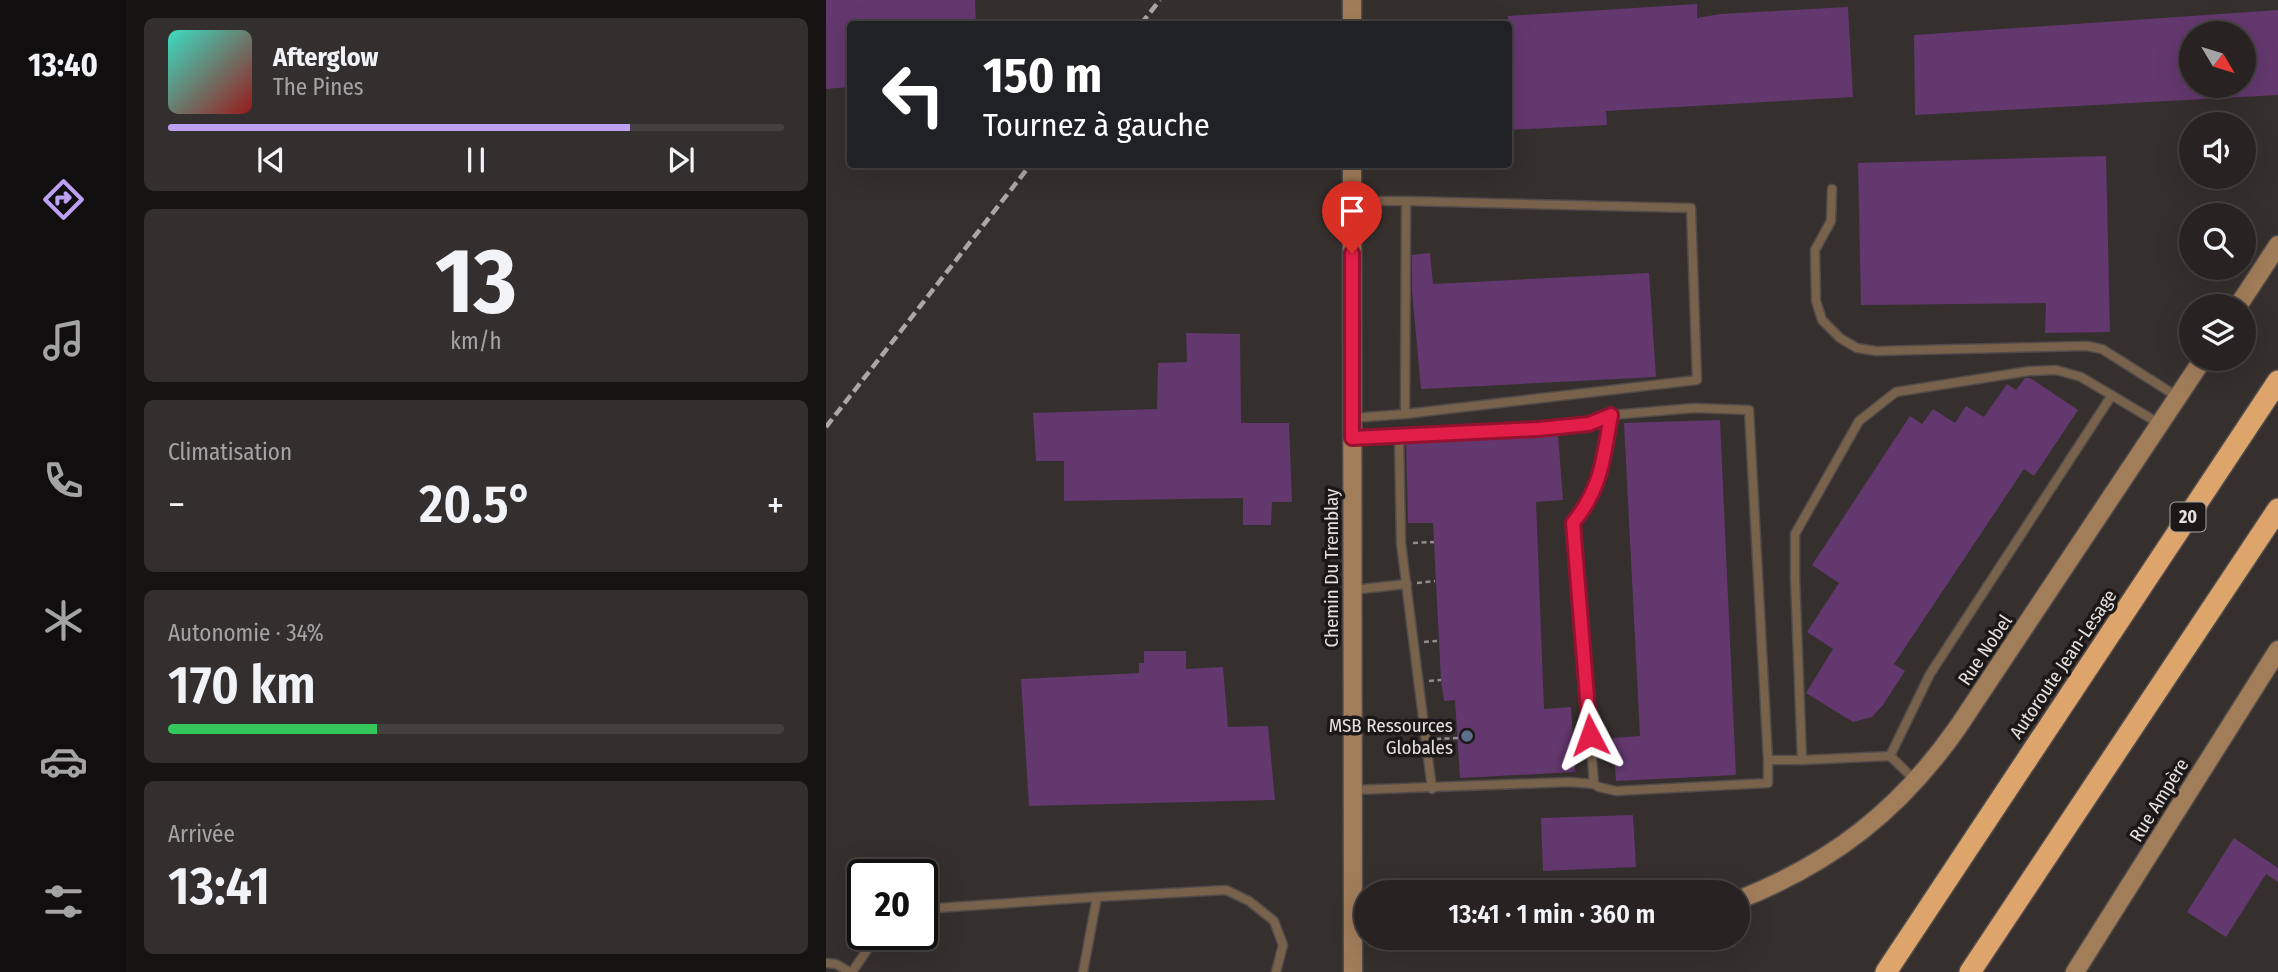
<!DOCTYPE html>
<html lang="fr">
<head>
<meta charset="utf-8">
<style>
	body { margin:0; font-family:"Fira Sans Condensed",sans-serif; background:#342f2f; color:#f1f3f6; height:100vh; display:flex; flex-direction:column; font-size:26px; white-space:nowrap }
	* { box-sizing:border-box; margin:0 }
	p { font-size:23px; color:#a5a4a5 }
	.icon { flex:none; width:38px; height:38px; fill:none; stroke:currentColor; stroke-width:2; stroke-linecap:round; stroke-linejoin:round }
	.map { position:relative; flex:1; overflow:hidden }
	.sheet { display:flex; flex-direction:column; gap:18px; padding:18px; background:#161313; width:700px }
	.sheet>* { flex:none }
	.guide { position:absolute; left:21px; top:21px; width:665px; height:147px; border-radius:7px; box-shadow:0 7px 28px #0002,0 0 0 2px #444040; background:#202124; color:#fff; overflow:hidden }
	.needle { width:46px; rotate:128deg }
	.controls { position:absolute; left:1353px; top:21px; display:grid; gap:14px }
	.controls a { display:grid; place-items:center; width:77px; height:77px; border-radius:50%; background:#282322; box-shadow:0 7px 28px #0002,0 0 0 2px #444040; font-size:35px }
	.speed { position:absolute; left:21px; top:859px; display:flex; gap:14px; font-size:35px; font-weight:700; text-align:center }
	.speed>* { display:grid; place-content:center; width:91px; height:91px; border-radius:50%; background:#282322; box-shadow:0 7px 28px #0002,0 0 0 2px #444040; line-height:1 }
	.speed .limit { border:4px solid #111; border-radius:10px; background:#fff; color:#111 }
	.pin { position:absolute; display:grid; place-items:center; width:60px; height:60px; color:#fff; margin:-72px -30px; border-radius:50% 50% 50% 0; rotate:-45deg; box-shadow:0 0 7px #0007 }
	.pin .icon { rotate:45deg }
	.me { position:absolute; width:77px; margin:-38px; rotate:356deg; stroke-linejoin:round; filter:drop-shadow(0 0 5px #0008) }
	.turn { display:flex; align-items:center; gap:24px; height:147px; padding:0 21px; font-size:32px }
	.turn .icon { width:91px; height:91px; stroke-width:2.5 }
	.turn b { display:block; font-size:49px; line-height:60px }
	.big { font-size:52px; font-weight:600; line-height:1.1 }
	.sheet .card { flex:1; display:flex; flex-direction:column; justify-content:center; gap:10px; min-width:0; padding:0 24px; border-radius:10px; background:#342f2f }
	.sheet .dial { align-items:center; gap:0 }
	.dial b { font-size:91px; line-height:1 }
	.song { display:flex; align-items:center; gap:21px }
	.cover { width:84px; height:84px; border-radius:10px; background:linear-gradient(135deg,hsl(170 70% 55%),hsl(0 70% 35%)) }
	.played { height:7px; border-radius:4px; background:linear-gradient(90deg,#bca0f2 75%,#444040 75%) }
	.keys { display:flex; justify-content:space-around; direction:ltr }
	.heat { display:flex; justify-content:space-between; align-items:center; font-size:38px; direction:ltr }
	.charge { height:10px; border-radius:5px; background:linear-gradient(90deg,#34c759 34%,#444040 0) }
	.trip { position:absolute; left:528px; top:880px; width:396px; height:70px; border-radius:35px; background:#282322; box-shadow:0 7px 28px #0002,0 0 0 2px #444040; font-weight:600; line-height:70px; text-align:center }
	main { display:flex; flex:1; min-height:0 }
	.tab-bar { display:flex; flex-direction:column; width:126px; justify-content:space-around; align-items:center; background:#100e0e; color:#a5a4a5 }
	.tab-bar .icon { width:49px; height:49px }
	.tab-bar .on { color:#bca0f2 }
	.tab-bar b { font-size:32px; color:#f1f3f6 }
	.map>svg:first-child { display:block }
	.building { fill:#63386e; fill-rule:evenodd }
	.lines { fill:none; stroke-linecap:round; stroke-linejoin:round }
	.lane-casing { stroke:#514b49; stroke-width:11 }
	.secondary-casing { stroke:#514b49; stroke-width:21 }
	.highway-casing { stroke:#514b49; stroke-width:24 }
	.path { stroke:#938e8c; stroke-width:2.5; stroke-dasharray:5 3.5; stroke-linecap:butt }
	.lane { stroke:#79624c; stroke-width:8 }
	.secondary { stroke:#a27d5a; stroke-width:18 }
	.highway { stroke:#dda46c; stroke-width:21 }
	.rail { stroke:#aca7a5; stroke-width:4.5; stroke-dasharray:10 5; stroke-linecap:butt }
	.route-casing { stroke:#92132f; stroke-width:18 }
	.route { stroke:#e11d48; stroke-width:12 }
	.service-dot { fill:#5c6f8a; stroke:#1b1817; stroke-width:2.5 }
	.labels { text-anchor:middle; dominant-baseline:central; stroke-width:7; stroke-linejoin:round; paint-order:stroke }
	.shield { fill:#1b1817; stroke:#a8a5a3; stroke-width:2 }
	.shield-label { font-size:18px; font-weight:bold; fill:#e5e1df }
	.street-label { font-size:19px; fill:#e5e1df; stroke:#1b1817 }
	.poi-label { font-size:19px; fill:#e5e1df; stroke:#1b1817; text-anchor:end }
</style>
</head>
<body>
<main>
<nav class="tab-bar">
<b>13:40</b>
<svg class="icon on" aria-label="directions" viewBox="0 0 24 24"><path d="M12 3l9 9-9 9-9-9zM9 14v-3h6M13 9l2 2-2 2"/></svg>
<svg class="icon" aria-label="music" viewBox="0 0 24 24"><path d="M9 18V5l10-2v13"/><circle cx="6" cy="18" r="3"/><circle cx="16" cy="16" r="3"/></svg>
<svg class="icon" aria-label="phone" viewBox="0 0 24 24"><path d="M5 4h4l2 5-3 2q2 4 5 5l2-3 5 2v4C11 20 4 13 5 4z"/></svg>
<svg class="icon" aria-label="climate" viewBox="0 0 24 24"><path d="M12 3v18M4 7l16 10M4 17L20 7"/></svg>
<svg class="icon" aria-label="car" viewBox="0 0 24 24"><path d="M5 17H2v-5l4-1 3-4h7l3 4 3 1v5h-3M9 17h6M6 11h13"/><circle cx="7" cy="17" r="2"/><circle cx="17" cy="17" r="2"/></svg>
<svg class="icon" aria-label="filters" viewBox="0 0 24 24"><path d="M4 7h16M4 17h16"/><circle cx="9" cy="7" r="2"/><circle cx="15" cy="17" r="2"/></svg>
</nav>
<section class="sheet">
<div class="card">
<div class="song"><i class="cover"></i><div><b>Afterglow</b><p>The Pines</p></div></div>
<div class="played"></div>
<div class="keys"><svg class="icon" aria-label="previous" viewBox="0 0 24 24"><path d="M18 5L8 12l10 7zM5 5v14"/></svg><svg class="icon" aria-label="pause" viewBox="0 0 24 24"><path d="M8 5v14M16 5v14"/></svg><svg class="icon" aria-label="next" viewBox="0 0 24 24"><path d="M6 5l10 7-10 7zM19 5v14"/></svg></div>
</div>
<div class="card dial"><b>13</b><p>km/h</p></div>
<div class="card"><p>Climatisation</p>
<div class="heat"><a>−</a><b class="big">20.5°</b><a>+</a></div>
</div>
<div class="card"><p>Autonomie · 34%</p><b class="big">170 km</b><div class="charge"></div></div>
<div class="card"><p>Arrivée</p><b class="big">13:41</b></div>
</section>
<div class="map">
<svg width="1452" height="972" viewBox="0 0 1452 972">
	<rect width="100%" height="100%" fill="#352f2d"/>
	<!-- building -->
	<g class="building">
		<path d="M 0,0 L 149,0 L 150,24 L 24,24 L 24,87 L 0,89 Z"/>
		<path d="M 871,4 L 871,18 L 894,14 L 1022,7 L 1027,97 L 780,111 L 781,125 L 682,130 L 682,16 Z"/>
		<path d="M 1452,10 L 1452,95 L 1089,115 L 1088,35 ZM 1365,33 L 1418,33 L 1418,86 L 1365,86 Z"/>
		<path d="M 1280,156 L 1284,332 L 1219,333 L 1220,303 L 1035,305 L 1032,163 Z"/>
		<path d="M 604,253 L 607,284 L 823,273 L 830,377 L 595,389 L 586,291 L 586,255 Z"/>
		<path d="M 360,333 L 414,334 L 415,423 L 463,423 L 466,502 L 446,502 L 445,525 L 417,525 L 417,498 L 238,501 L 238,461 L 210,461 L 207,413 L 331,409 L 332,363 L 361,362 Z"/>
		<path d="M 1199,378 L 1204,378 L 1252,410 L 1208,476 L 1198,469 L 1068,664 L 1079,671 L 1057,705 L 1046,717 L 1027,722 L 980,693 L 1007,649 L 981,632 L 1013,583 L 986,565 L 1084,416 L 1096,424 L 1107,409 L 1129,423 L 1140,406 L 1158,417 L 1181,384 L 1190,390 Z"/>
		<path d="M 894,420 L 910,775 L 790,781 L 787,738 L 814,736 L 798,423 Z"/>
		<path d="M 732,435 L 737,500 L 710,502 L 718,709 L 745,707 L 749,772 L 634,778 L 629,700 L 618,701 L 615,680 L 607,523 L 582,523 L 580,442 Z"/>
		<path d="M 318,651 L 360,651 L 360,669 L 397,667 L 402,727 L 442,726 L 449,800 L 203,806 L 195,679 L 313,673 L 313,663 L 318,663 Z"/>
		<path d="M 807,815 L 810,867 L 717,871 L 715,818 Z"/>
		<path d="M 1408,838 L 1452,868 L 1452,882 L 1440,874 L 1400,937 L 1361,912 Z"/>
	</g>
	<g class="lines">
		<!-- lane casing -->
		<g class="lane-casing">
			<g id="lane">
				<path d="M 1006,189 L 1005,221 L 989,250 L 990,301 L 996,320 L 1014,338 L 1031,348 L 1050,351 L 1261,346 L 1276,349 L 1352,397"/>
				<path d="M 579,414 L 871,380 L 865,208 L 580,201"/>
				<path d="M 526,418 L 579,414 L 580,201 L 527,201"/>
				<path d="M 573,436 L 575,543 L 606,789"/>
				<path d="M 526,438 L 712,429 L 763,424 L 785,415"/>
				<path d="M 526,590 L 581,584"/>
				<path d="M 1064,756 L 1104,674 L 1286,395"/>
				<path d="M 942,760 L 942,783 L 790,791 L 773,787 L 768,784 L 747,523 C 776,487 777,459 785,415 L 868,408 L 923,410 L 942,760 L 976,760"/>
				<path d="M 1089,780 L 1064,756 L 976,760 L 969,577 L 969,534 L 1033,421 L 1070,392 L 1203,371 L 1230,370 L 1255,377 L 1334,424"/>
				<path d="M 527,790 L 744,782 L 768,784"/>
				<path d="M 96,909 L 271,897"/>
				<path d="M 0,963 L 10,964 L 24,972"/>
				<path d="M 26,972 L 52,934"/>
				<path d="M 257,972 L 271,897 L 400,890 L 423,901 L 448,921 L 457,945 L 450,972"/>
			</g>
		</g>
		<!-- secondary casing -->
		<g class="secondary-casing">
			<g id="secondary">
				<path d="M 526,24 L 526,0"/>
				<path d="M 526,164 L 527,972"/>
				<path d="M 1412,306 L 1452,245"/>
				<path d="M 912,900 C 1006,863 1074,810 1132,727 L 1377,359"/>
				<path d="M 1249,972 L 1452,650"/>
			</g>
		</g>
		<!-- highway casing -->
		<g class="highway-casing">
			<g id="highway">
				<path d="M 1060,972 L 1452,381"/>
				<path d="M 1144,972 L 1452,509"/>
			</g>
		</g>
		<!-- path -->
		<g class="path">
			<path d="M 587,543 L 608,542"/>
			<path d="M 591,583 L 609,581"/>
			<path d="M 598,642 L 611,641"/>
			<path d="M 603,681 L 615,680"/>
			<path d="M 610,739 L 632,738"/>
		</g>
		<!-- lane -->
		<use href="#lane" class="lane"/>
		<!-- secondary -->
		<use href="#secondary" class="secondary"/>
		<!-- highway -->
		<use href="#highway" class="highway"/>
		<!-- rail -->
		<g class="rail">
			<path d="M 315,24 L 334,0"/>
			<path d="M 0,427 L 205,164"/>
		</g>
	</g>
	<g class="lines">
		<!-- route casing -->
		<g class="route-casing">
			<path id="route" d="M 526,253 L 526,438 L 712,429 L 763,424 L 785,415 C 777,459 776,487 747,523 L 764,735"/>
		</g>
		<!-- route -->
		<use href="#route" class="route"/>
	</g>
	<!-- markers -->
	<circle class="service-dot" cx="641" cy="736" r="7"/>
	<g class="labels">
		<!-- shield labels -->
		<rect class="shield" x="1344.5" y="502.5" width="35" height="29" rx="5"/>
		<g class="shield-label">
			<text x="1362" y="517">20</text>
		</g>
		<!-- street labels -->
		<g class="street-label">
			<text transform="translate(505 568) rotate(-90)">Chemin Du Tremblay</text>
			<text transform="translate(1159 650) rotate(-56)">Rue Nobel</text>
			<text transform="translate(1237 664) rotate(-56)">Autoroute Jean-Lesage</text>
			<text transform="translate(1333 800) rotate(-58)">Rue Ampère</text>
		</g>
		<!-- poi labels -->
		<g class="poi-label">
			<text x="627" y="725">MSB Ressources<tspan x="627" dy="22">Globales</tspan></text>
		</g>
	</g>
</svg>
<div class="controls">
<a><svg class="needle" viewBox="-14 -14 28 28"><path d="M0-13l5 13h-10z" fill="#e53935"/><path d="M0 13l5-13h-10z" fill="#a5a4a5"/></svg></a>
<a><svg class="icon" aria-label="sound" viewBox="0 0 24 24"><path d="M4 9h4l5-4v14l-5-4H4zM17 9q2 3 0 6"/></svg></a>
<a><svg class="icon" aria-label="search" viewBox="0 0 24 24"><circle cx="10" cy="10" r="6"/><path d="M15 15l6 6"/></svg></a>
<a><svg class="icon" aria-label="layers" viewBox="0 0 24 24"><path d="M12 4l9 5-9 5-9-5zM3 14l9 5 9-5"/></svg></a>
</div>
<div class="speed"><div class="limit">20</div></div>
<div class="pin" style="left:526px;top:253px;background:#d93025"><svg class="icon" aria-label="arrive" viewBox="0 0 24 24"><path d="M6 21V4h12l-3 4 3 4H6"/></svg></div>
<svg class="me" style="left:764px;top:735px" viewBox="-20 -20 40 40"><path d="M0-17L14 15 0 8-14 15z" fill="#e11d48" stroke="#fff" stroke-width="4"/></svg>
<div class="trip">13:41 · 1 min · 360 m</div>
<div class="guide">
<div class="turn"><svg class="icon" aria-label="left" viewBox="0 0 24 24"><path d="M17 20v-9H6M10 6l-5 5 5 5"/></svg><div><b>150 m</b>Tournez à gauche</div></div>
</div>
</div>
</main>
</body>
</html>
